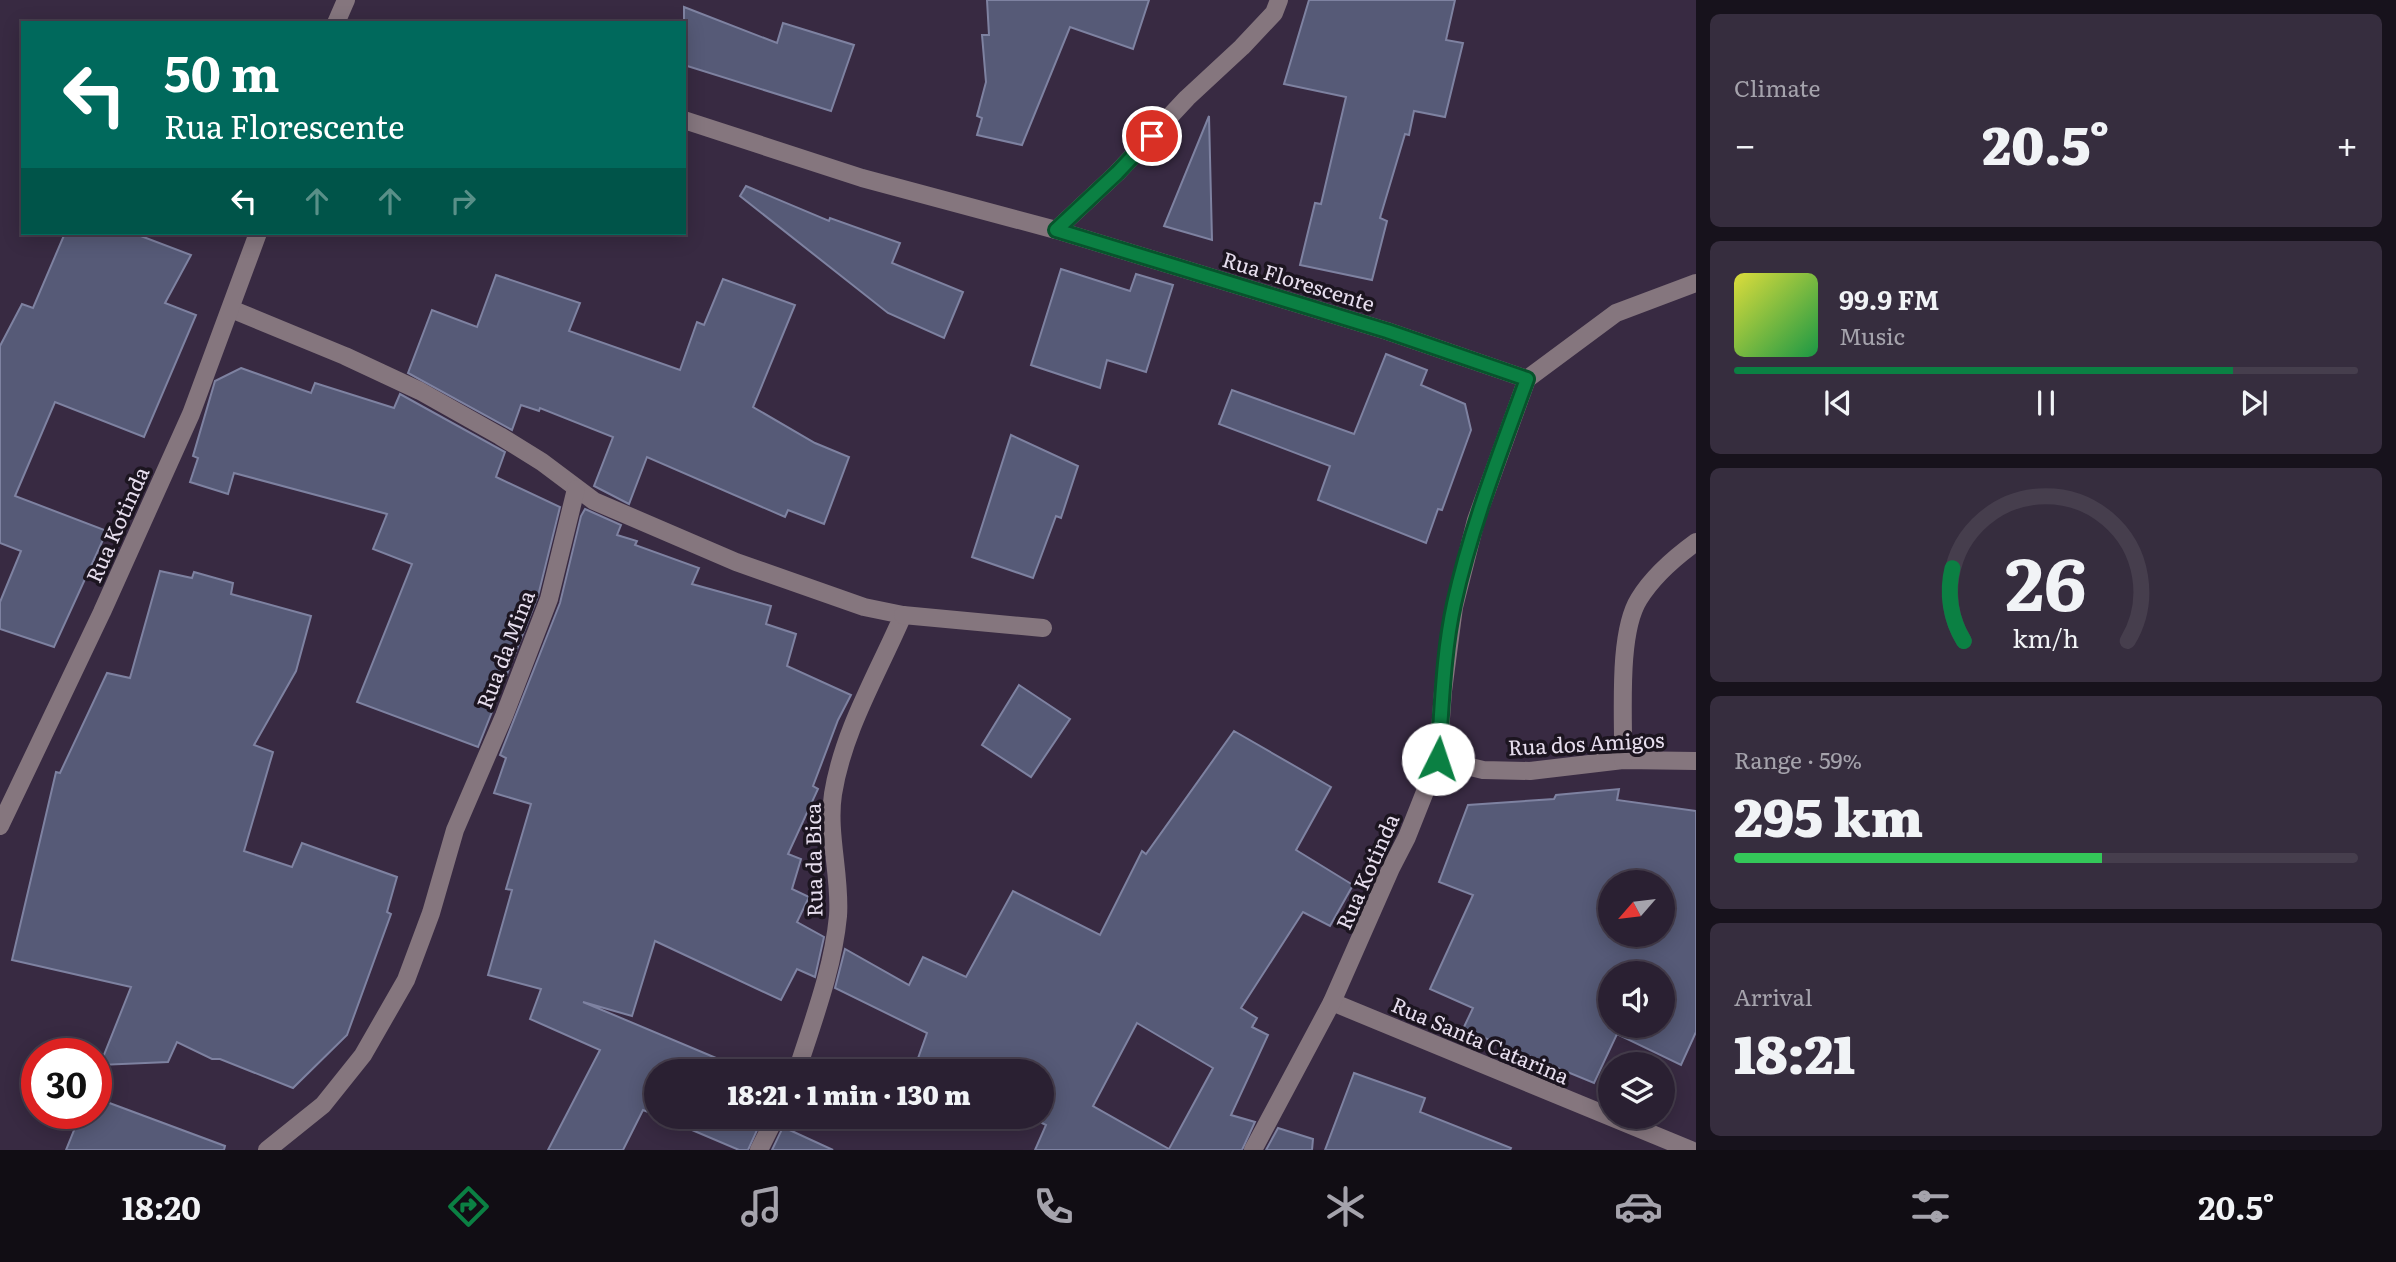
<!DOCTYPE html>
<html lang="en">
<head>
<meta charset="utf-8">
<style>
	body { margin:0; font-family:Literata,serif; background:#362d3e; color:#f1f3f6; height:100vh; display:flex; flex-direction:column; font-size:26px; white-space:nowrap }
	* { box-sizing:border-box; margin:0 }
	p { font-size:23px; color:#a5a3ac }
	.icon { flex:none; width:38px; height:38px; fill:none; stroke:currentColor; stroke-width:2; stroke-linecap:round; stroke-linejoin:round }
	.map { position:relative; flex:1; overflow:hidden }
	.panel { display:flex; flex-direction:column; gap:14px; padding:14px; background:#17121c; width:700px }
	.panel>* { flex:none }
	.banner { position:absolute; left:21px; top:21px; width:665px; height:214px; border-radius:0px; box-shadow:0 4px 18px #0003,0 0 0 2px #463e4d; background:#00695c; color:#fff; overflow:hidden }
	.needle { width:46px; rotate:242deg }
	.controls { position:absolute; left:1598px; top:870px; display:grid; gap:14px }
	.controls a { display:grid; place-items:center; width:77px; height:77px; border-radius:50%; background:#2a2032; box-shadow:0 4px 18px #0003,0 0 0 2px #463e4d; font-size:35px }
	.speed { position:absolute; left:21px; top:1038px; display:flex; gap:14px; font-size:35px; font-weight:700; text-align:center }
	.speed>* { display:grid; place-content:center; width:91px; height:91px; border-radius:50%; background:#2a2032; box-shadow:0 4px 18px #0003,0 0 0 2px #463e4d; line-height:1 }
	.speed .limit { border:10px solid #d22; background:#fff; color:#111 }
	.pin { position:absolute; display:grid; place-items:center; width:60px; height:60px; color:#fff; margin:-30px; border:4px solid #fff; border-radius:50%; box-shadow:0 2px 7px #0007 }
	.me { position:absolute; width:77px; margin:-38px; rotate:4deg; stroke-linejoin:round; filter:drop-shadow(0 0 5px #0008) }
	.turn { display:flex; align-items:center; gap:24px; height:147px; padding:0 28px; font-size:32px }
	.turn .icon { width:91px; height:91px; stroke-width:2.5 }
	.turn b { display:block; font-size:49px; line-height:60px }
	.lanes { display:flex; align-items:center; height:66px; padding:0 28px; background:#0003; justify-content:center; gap:35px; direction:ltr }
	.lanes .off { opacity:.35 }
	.big { font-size:52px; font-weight:800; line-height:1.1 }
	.panel .tile { flex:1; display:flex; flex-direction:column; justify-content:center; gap:10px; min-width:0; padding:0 24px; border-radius:10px; background:#362d3e }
	.panel .dial { align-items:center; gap:0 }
	.dial svg { height:182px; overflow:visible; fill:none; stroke:#463e4d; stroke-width:7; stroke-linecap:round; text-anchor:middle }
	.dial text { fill:#f1f3f6; stroke:none }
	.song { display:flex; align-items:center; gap:21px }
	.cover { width:84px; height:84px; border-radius:10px; background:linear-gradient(135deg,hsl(60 70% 55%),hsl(140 70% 35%)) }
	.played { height:7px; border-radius:4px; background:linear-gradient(90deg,#0b8043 80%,#463e4d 80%) }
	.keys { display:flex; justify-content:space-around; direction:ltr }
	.heat { display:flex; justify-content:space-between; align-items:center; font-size:38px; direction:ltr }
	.charge { height:10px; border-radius:5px; background:linear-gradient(90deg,#34c759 59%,#463e4d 0) }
	.trip { position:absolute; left:644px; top:1059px; width:410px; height:70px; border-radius:35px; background:#2a2032; box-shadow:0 4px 18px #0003,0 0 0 2px #463e4d; font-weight:800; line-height:70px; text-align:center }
	.menu { display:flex; height:112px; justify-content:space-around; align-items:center; background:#110d14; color:#a5a3ac }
	.menu .icon { width:49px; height:49px }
	.menu .active { color:#0b8043 }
	.menu b { font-size:32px; color:#f1f3f6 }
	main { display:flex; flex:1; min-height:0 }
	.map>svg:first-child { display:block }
	.building { fill:#565a77; stroke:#7e82a1; stroke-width:2; fill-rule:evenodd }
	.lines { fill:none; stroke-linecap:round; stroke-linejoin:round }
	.minor { stroke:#85767e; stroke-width:18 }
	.route-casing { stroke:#07532c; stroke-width:18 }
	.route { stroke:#0b8043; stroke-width:12 }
	.labels { text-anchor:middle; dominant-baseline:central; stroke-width:7; stroke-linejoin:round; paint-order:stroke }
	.street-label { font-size:21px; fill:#e7deee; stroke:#1c1520 }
</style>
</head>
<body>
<main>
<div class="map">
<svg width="1696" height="1150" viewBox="0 0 1696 1150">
	<rect width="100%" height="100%" fill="#382a42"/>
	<!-- building -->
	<g class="building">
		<path d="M 987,0 L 1149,0 L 1133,49 L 1070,27 L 1022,145 L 977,135 L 982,118 L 977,116 L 986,82 L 982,35 L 989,35 Z"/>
		<path d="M 1309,0 L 1455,0 L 1446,40 L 1463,43 L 1445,117 L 1414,111 L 1409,135 L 1405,134 L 1380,218 L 1387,221 L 1372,280 L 1300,265 L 1315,203 L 1321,204 L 1346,97 L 1284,84 Z"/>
		<path d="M 684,7 L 777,43 L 783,23 L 854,45 L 831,111 L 684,65 Z"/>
		<path d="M 1209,116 L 1212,240 L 1164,226 Z"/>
		<path d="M 746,186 L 829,221 L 830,218 L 900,243 L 892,263 L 963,292 L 944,338 L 888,313 L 740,196 Z"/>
		<path d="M 65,233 L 133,233 L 191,255 L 165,303 L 196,315 L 144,437 L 55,402 L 15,496 L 107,531 L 54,647 L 0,629 L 0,602 L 21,551 L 0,543 L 0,346 L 22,304 L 33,308 Z"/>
		<path d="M 1061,269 L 1130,291 L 1136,274 L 1173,285 L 1146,372 L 1107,360 L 1100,388 L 1031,365 Z"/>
		<path d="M 496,275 L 580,303 L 569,331 L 680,370 L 697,322 L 704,325 L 723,279 L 795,305 L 753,407 L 815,443 L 849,457 L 824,524 L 788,510 L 785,517 L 647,457 L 629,504 L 594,486 L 613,437 L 540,408 L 539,411 L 521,405 L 512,430 L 408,373 L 432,310 L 477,327 Z"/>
		<path d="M 1386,354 L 1427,370 L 1421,385 L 1465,404 L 1471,430 L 1442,510 L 1438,509 L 1426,543 L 1318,500 L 1330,466 L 1219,424 L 1232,390 L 1354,434 Z"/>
		<path d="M 241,368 L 311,393 L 315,383 L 394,408 L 400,394 L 505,452 L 496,477 L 560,507 L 538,596 L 478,747 L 357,702 L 412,564 L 373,549 L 387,514 L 234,473 L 228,494 L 190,482 L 198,458 L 193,456 L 215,381 Z"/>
		<path d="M 1011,435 L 1078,466 L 1061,518 L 1056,516 L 1033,578 L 972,557 Z"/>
		<path d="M 585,509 L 621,525 L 617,535 L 637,541 L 635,545 L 699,568 L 692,584 L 771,606 L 766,624 L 796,634 L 787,666 L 851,695 L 838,720 L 813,786 L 818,789 L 788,854 L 801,859 L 792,889 L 809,897 L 797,922 L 824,937 L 815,977 L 797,969 L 781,1000 L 655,941 L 632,1016 L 583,1002 L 747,1071 L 656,1071 L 656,1115 L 643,1110 L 623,1150 L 548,1150 L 600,1050 L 530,1019 L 541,989 L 488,975 L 512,890 L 506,889 L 531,804 L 494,793 L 506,758 L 500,755 L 560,603 L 581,516 Z"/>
		<path d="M 160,571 L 192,578 L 194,572 L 233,583 L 231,594 L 311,616 L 296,671 L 254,745 L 273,752 L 244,851 L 292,867 L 302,843 L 397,877 L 387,912 L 391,914 L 347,1035 L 293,1088 L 220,1059 L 212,1059 L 177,1042 L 168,1062 L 100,1065 L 131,987 L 12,960 L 56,772 L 60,773 L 107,673 L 130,678 Z"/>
		<path d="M 1019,685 L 1070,719 L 1031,777 L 982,745 Z"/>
		<path d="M 1234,731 L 1331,787 L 1296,850 L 1353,885 L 1330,926 L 1303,912 L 1241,1008 L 1257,1018 L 1252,1027 L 1268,1035 L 1231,1115 L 1255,1122 L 1242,1150 L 1035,1150 L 1046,1125 L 1028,1116 L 1041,1116 L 1041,1071 L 931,1071 L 916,1064 L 927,1033 L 835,988 L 845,949 L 909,985 L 923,957 L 966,977 L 1013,891 L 1100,935 L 1142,851 L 1146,854 ZM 1137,1023 L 1213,1068 L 1169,1149 L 1093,1106 Z"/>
		<path d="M 1619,789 L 1617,800 L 1696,811 L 1696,1032 L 1681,1065 L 1617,1034 L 1594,1083 L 1463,1029 L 1473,1008 L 1430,989 L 1473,895 L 1439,882 L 1468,805 L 1554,799 L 1556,795 ZM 1610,882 L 1662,882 L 1662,934 L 1610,934 ZM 1610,973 L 1662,973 L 1662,1026 L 1610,1026 Z"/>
		<path d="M 1354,1073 L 1425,1098 L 1420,1112 L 1511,1148 L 1510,1150 L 1325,1150 Z"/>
		<path d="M 96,1098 L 225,1146 L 224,1150 L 66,1150 L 81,1113 L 96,1113 Z"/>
		<path d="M 659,1116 L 760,1116 L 763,1117 L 748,1150 L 739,1150 Z"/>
		<path d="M 783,1127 L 833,1150 L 772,1150 Z"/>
		<path d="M 1278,1128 L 1313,1139 L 1312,1150 L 1266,1150 Z"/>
	</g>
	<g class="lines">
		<!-- minor -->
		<g class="minor">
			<path d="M 336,23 L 346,0"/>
			<path d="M 684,120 L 862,178 L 1056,230 L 1387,331 L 1527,379"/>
			<path d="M 1056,230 L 1117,173 L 1187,98 L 1242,47 L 1274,13 L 1279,0"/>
			<path d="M 231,309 L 345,356 L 420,391 L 500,436 L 542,462 L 594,501 L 736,562 L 864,607 L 903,615 C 878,673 843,731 833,794 C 827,833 841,877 838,916 C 833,969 813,1021 797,1071"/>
			<path d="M 903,615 L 1043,628"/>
			<path d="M 1438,759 L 1483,770 L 1530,771 L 1623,760 L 1696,761"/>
			<path d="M 1623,760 C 1624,718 1617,634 1639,599 C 1653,576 1674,558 1696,542"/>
			<path d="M 0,826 L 102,612 L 191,414 L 258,233"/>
			<path d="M 1332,1002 L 1691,1150"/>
			<path d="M 267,1150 L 323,1105 L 363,1055 L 406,980 L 431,913 L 455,830 L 504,716 L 549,599 L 576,489"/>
			<path d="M 759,1150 L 776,1116"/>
			<path d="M 1253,1150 L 1332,1002 L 1391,868 L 1407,837 L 1438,759 L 1443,691 L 1454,607 L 1476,520 L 1527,379 L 1616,313 L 1696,283"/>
		</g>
	</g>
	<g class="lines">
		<!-- route casing -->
		<g class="route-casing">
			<path id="route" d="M 1152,136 L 1117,173 L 1056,230 L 1387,331 L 1527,379 C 1500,453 1471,527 1454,604 C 1443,654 1442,708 1438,759"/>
		</g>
		<!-- route -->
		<use href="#route" class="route"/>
	</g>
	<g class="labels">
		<!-- street labels -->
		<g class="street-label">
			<text transform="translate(1299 280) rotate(17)">Rua Florescente</text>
			<text transform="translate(116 524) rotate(-66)">Rua Kotinda</text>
			<text transform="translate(504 649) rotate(-69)">Rua da Mina</text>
			<text transform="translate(1586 742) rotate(-3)">Rua dos Amigos</text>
			<text transform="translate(812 860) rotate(-91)">Rua da Bica</text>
			<text transform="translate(1366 871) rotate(-66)">Rua Kotinda</text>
			<text transform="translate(1481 1039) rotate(23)">Rua Santa Catarina</text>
		</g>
	</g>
</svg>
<div class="controls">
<a><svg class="needle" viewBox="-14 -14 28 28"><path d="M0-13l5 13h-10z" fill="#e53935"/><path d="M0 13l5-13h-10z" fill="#a5a3ac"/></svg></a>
<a><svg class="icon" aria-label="sound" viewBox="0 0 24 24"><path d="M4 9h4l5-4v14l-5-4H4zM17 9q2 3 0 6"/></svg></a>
<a><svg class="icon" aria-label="layers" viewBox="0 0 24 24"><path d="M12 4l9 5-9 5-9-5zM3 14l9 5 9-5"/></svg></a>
</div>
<div class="speed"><div class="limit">30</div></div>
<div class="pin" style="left:1152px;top:136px;background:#d93025"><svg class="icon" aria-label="arrive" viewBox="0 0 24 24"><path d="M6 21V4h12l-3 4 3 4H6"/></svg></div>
<svg class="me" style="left:1438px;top:759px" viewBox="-20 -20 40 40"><circle r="19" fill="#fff"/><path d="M0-13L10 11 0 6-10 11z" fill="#0b8043"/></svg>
<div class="trip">18:21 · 1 min · 130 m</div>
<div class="banner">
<div class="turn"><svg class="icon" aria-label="left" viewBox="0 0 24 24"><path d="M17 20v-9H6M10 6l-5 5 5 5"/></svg><div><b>50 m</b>Rua Florescente</div></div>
<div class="lanes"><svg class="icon" aria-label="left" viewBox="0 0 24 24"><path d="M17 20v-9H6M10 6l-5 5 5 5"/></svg><svg class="icon off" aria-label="ahead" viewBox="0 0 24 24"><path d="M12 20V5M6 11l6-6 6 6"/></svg><svg class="icon off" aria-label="ahead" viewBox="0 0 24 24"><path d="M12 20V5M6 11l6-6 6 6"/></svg><svg class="icon off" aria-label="right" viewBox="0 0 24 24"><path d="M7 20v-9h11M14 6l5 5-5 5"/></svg></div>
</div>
</div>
<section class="panel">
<div class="tile"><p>Climate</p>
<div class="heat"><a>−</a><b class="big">20.5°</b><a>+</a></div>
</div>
<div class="tile">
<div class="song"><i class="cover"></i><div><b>99.9 FM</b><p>Music</p></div></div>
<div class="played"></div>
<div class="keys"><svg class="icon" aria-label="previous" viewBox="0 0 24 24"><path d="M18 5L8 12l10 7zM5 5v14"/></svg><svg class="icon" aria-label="pause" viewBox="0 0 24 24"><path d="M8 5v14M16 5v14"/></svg><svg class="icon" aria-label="next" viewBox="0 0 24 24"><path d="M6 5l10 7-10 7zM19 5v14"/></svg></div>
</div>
<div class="tile dial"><svg viewBox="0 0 100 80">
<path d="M14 69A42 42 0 1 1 86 69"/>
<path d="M14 69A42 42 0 0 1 9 37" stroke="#0b8043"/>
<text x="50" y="56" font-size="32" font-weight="700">26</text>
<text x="50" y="72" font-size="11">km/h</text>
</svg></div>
<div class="tile"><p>Range · 59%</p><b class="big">295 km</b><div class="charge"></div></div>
<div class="tile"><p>Arrival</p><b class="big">18:21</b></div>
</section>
</main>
<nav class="menu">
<b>18:20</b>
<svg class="icon active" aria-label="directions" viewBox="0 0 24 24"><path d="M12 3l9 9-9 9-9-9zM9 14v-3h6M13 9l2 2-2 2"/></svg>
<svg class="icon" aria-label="music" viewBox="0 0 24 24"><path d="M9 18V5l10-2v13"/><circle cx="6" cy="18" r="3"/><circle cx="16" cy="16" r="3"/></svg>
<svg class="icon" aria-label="phone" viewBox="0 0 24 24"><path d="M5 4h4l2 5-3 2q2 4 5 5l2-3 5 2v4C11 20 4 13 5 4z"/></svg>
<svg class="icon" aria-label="climate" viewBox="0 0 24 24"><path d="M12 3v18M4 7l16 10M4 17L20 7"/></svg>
<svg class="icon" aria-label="car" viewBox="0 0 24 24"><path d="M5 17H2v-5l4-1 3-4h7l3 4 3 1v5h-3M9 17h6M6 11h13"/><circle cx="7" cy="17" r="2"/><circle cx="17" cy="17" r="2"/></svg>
<svg class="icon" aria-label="filters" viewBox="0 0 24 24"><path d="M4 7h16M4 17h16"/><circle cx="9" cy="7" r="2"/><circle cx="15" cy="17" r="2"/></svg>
<b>20.5°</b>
</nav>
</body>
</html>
